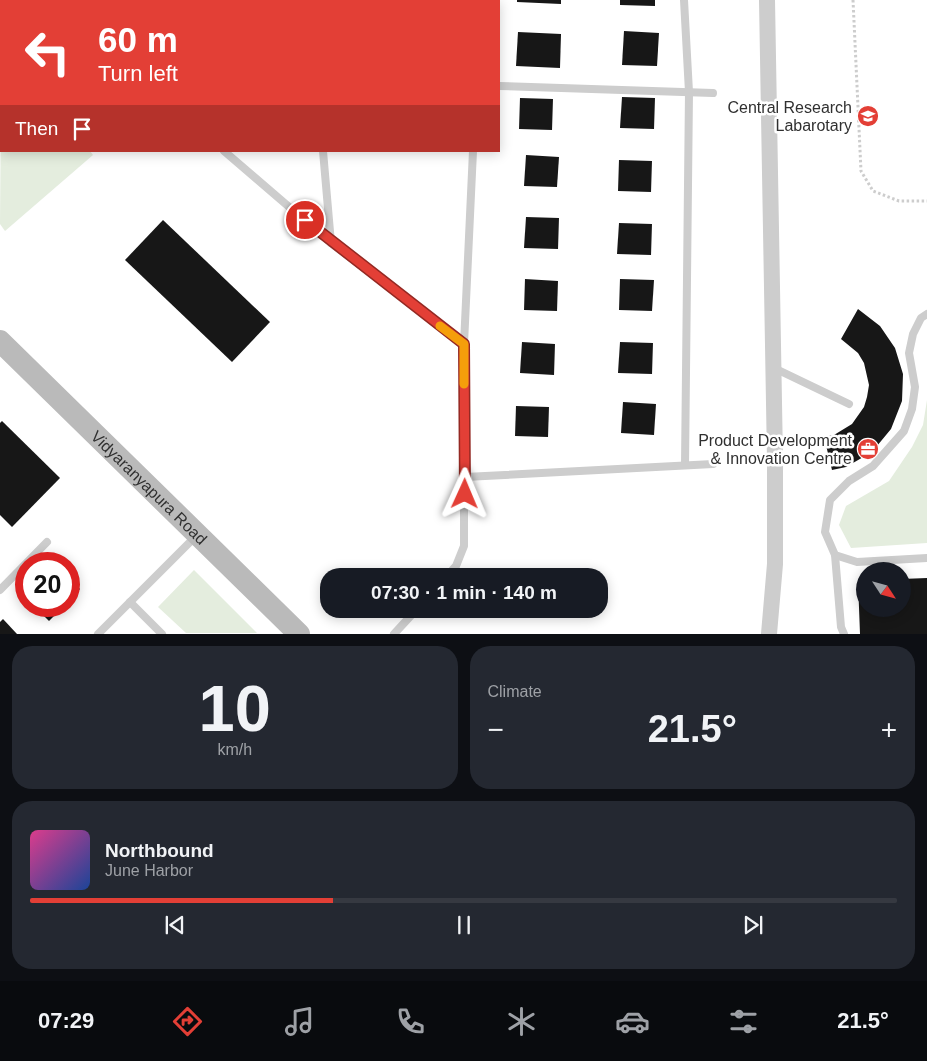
<!DOCTYPE html>
<html lang="en">
<head>
<meta charset="utf-8">
<style>
	body { margin:0; font-family:Arial,sans-serif; background:#242831; color:#f1f3f6; height:100vh; display:flex; flex-direction:column; font-size:19px; white-space:nowrap }
	* { box-sizing:border-box; margin:0 }
	p { font-size:16px; color:#9ea1a6 }
	.icon { flex:none; width:28px; height:28px; fill:none; stroke:currentColor; stroke-width:2; stroke-linecap:round; stroke-linejoin:round }
	.map { position:relative; height:634px; overflow:hidden }
	.drawer { display:flex; flex-direction:column; gap:12px; padding:12px; background:#0d0f14; flex:1 }
	.drawer>* { flex:none }
	.guide { position:absolute; left:0px; top:0px; width:500px; height:152px; box-shadow:0 2px 12px #0003; background:#e33f36; color:#fff; overflow:hidden }
	.needle { width:32px; rotate:126deg }
	.fabs { position:absolute; left:856px; top:562px; display:grid; gap:10px }
	.fabs a { display:grid; place-items:center; width:55px; height:55px; border-radius:50%; background:#171b24; box-shadow:0 2px 12px #0003; font-size:25px }
	.speed { position:absolute; left:15px; top:552px; display:flex; gap:10px; font-size:25px; font-weight:700; text-align:center }
	.speed>* { display:grid; place-content:center; width:65px; height:65px; border-radius:50%; background:#171b24; box-shadow:0 2px 12px #0003; line-height:1 }
	.speed .limit { border:8px solid #d22; background:#fff; color:#111 }
	.pin { position:absolute; display:grid; place-items:center; width:42px; height:42px; color:#fff; margin:-21px; border:2px solid #fff; border-radius:50%; box-shadow:0 1px 5px #0007 }
	.me { position:absolute; width:55px; margin:-28px; rotate:1deg; stroke-linejoin:round; filter:drop-shadow(0 0 4px #0008) }
	.turn { display:flex; align-items:center; gap:18px; height:105px; padding:0 15px; font-size:22px }
	.turn .icon { width:65px; height:65px; stroke-width:2.5 }
	.turn b { display:block; font-size:35px; line-height:42px }
	.then { display:flex; align-items:center; height:48px; padding:0 15px; background:#0003; gap:10px; font-size:19px }
	.big { font-size:38px; font-weight:600; line-height:1.1 }
	.drawer .widget { flex:1; display:flex; flex-direction:column; justify-content:center; gap:8px; min-width:0; padding:0 18px; border-radius:20px; background:#242831 }
	.drawer .dial { align-items:center; gap:0 }
	.dial b { font-size:65px; line-height:1 }
	.song { display:flex; align-items:center; gap:15px }
	.cover { width:60px; height:60px; border-radius:8px; background:linear-gradient(135deg,hsl(330 70% 55%),hsl(220 70% 35%)) }
	.played { height:5px; border-radius:2px; background:linear-gradient(90deg,#e33f36 35%,#363941 35%) }
	.keys { display:flex; justify-content:space-around; direction:ltr }
	.heat { display:flex; justify-content:space-between; align-items:center; font-size:28px; direction:ltr }
	.drawer .tiles { flex:1; display:grid; gap:12px; grid-template-columns:1fr 1fr }
	.widget:last-child { grid-column:span 2 }
	.trip { position:absolute; left:320px; top:568px; width:288px; height:50px; border-radius:20px; background:#171b24; box-shadow:0 2px 12px #0003; font-weight:600; line-height:50px; text-align:center }
	.tabs { display:flex; height:80px; justify-content:space-around; align-items:center; background:#090b0e; color:#9ea1a6 }
	.tabs .icon { width:35px; height:35px }
	.tabs .active { color:#e33f36 }
	.tabs b { font-size:22px; color:#f1f3f6 }
	.map>svg:first-child { display:block }
	.green { fill:#e4edde }
	.building { fill:#171717 }
	.lines { fill:none; stroke-linecap:round; stroke-linejoin:round }
	.path { stroke:#cdcdcd; stroke-width:3; stroke-dasharray:2.5 2.5; stroke-linecap:butt }
	.lane { stroke:#cdcdcd; stroke-width:8 }
	.street { stroke:#cdcdcd; stroke-width:16 }
	.secondary { stroke:#bababa; stroke-width:22 }
	.route-casing { stroke:#942923; stroke-width:12 }
	.route { stroke:#e33f36; stroke-width:9 }
	.slow { stroke:#f59e0b; stroke-width:9 }
	.labels { text-anchor:middle; dominant-baseline:central; stroke-width:5; stroke-linejoin:round; paint-order:stroke }
	.poi-label { font-size:16px; fill:#303030; stroke:#fff; text-anchor:end }
	.street-label { font-size:16px; fill:#303030; stroke:#fff }
</style>
</head>
<body>
<div class="map">
<svg width="927" height="634" viewBox="0 0 927 634">
	<rect width="100%" height="100%" fill="#fff"/>
	<!-- green -->
	<g class="green">
		<path d="M 0,0 L 44,1 L 1,1 L 0,88 Z"/>
		<path d="M 1,93 L 1,151 L 90,151 L 93,155 L 5,231 L 0,224 Z"/>
		<path d="M 927,400 L 927,543 L 851,548 L 839,525 L 846,506 L 889,481 L 912,447 L 923,425 Z"/>
		<path d="M 194,570 L 257,633 L 186,633 L 158,607 Z"/>
	</g>
	<!-- building -->
	<g class="building">
		<path d="M 517,0 L 561,0 L 561,4 L 517,2 Z"/>
		<path d="M 620,0 L 655,0 L 655,6 L 620,5 Z"/>
		<path d="M 624,31 L 659,33 L 657,66 L 622,65 Z"/>
		<path d="M 518,32 L 561,34 L 560,68 L 516,66 Z"/>
		<path d="M 622,97 L 655,98 L 654,129 L 620,128 Z"/>
		<path d="M 520,98 L 553,99 L 552,130 L 519,129 Z"/>
		<path d="M 526,155 L 559,157 L 557,187 L 524,186 Z"/>
		<path d="M 619,160 L 652,161 L 651,192 L 618,191 Z"/>
		<path d="M 526,217 L 559,218 L 558,249 L 524,248 Z"/>
		<path d="M 163,220 L 270,322 L 232,362 L 125,260 Z"/>
		<path d="M 619,223 L 652,224 L 651,255 L 617,254 Z"/>
		<path d="M 525,279 L 558,281 L 557,311 L 524,310 Z"/>
		<path d="M 620,279 L 654,280 L 652,311 L 619,310 Z"/>
		<path d="M 858,309 L 880,326 L 895,348 L 903,374 L 902,401 L 891,429 L 872,452 L 846,467 L 832,470 L 824,437 L 834,435 L 852,424 L 864,407 L 867,397 L 869,385 L 864,363 L 858,353 L 841,339 Z"/>
		<path d="M 522,342 L 555,344 L 554,375 L 520,373 Z"/>
		<path d="M 620,342 L 653,343 L 652,374 L 618,373 Z"/>
		<path d="M 623,402 L 656,404 L 654,435 L 621,433 Z"/>
		<path d="M 516,406 L 549,407 L 548,437 L 515,436 Z"/>
		<path d="M 2,421 L 60,478 L 12,527 L 0,515 L 0,423 Z"/>
		<path d="M 69,578 L 80,589 L 69,601 Z"/>
		<path d="M 927,578 L 927,634 L 860,634 L 858,581 L 865,581 L 865,609 L 902,609 L 902,579 Z"/>
		<path d="M 34,606 L 64,606 L 49,621 Z"/>
		<path d="M 3,619 L 17,634 L 0,634 L 0,622 Z"/>
	</g>
	<g class="lines">
		<!-- path -->
		<path class="path" d="M 853,0 L 861,171 L 873,191 L 899,201 L 927,201"/>
		<!-- lane -->
		<g class="lane">
			<path d="M 58,0 L 60,1"/>
			<path d="M 310,0 L 310,1"/>
			<path d="M 473,0 L 473,1"/>
			<path d="M 684,0 L 689,92 L 685,465"/>
			<path d="M 101,1 L 102,0"/>
			<path d="M 252,1 L 253,0"/>
			<path d="M 499,86 L 713,93"/>
			<path d="M 224,151 L 331,243 L 464,344"/>
			<path d="M 323,151 L 331,243"/>
			<path d="M 927,314 L 921,318 L 913,334 L 909,353 L 915,387 L 912,409 L 904,431 L 873,466 L 849,481 L 830,500 L 825,532 L 835,555 L 857,562 L 927,558"/>
			<path d="M 774,368 L 849,404"/>
			<path d="M 465,477 L 713,464"/>
			<path d="M 835,555 L 841,627 L 844,634"/>
			<path d="M 447,576 L 456,566 L 464,546 L 464,344 L 473,151"/>
			<path d="M 0,590 L 47,542"/>
			<path d="M 130,602 L 162,634"/>
			<path d="M 98,634 L 196,536"/>
			<path d="M 394,634 L 417,609"/>
		</g>
		<!-- street -->
		<path class="street" d="M 767,0 L 775,460 L 775,564 L 769,634"/>
		<!-- secondary -->
		<path class="secondary" id="s1" d="M 0,341 L 299,634"/>
	</g>
	<g class="lines">
		<!-- route casing -->
		<g class="route-casing">
			<path id="route" d="M 305,220 L 464,344 L 465,494"/>
		</g>
		<!-- route -->
		<use href="#route" class="route"/>
		<!-- slow -->
		<path class="slow" d="M 440,326 L 464,344 L 464,384"/>
	</g>
	<!-- icons -->
	<defs>
		<g id="university-disc" transform="scale(1.125)"><circle r="9.5" fill="#e33f36" stroke="#fff"/><path d="M0-5L7-2L0 1L-7-2ZM-4 1L0 2.5L4 1V4Q0 6-4 4Z" fill="#fff"/></g>
		<g id="office-disc" transform="scale(1.125)"><circle r="9.5" fill="#e33f36" stroke="#fff"/><path d="M-6-3h4V-5.5h4V-3h4V5H-6ZM-1-4.5V-3h2v-1.5ZM-6 0V1H6V0Z" fill="#fff"/></g>
	</defs>
	<g fill-rule="evenodd">
		<use href="#university-disc" x="868" y="116"/>
		<use href="#office-disc" x="868" y="449"/>
	</g>
	<g class="labels">
		<!-- poi labels -->
		<g class="poi-label">
			<text x="852" y="107">Central Research<tspan x="852" dy="18">Labarotary</tspan></text>
			<text x="852" y="440">Product Development<tspan x="852" dy="18">&amp; Innovation Centre</tspan></text>
		</g>
		<!-- street labels -->
		<g class="street-label">
			<text stroke="none"><textPath href="#s1" startOffset="209">Vidyaranyapura Road</textPath></text>
		</g>
	</g>
</svg>
<div class="fabs">
<a><svg class="needle" viewBox="-14 -14 28 28"><path d="M0-13l5 13h-10z" fill="#e53935"/><path d="M0 13l5-13h-10z" fill="#9ea1a6"/></svg></a>
</div>
<div class="speed"><div class="limit">20</div></div>
<div class="pin" style="left:305px;top:220px;background:#d93025"><svg class="icon" aria-label="arrive" viewBox="0 0 24 24"><path d="M6 21V4h12l-3 4 3 4H6"/></svg></div>
<svg class="me" style="left:465px;top:494px" viewBox="-20 -20 40 40"><path d="M0-17L14 15 0 8-14 15z" fill="#e33f36" stroke="#fff" stroke-width="4"/></svg>
<div class="trip">07:30 · 1 min · 140 m</div>
<div class="guide">
<div class="turn"><svg class="icon" aria-label="left" viewBox="0 0 24 24"><path d="M17 20v-9H6M10 6l-5 5 5 5"/></svg><div><b>60 m</b>Turn left</div></div>
<div class="then">Then<svg class="icon" aria-label="arrive" viewBox="0 0 24 24"><path d="M6 21V4h12l-3 4 3 4H6"/></svg></div>
</div>
</div>
<section class="drawer">
<div class="tiles">
<div class="widget dial"><b>10</b><p>km/h</p></div>
<div class="widget"><p>Climate</p>
<div class="heat"><a>−</a><b class="big">21.5°</b><a>+</a></div>
</div>
<div class="widget">
<div class="song"><i class="cover"></i><div><b>Northbound</b><p>June Harbor</p></div></div>
<div class="played"></div>
<div class="keys"><svg class="icon" aria-label="previous" viewBox="0 0 24 24"><path d="M18 5L8 12l10 7zM5 5v14"/></svg><svg class="icon" aria-label="pause" viewBox="0 0 24 24"><path d="M8 5v14M16 5v14"/></svg><svg class="icon" aria-label="next" viewBox="0 0 24 24"><path d="M6 5l10 7-10 7zM19 5v14"/></svg></div>
</div>
</div>
</section>
<nav class="tabs">
<b>07:29</b>
<svg class="icon active" aria-label="directions" viewBox="0 0 24 24"><path d="M12 3l9 9-9 9-9-9zM9 14v-3h6M13 9l2 2-2 2"/></svg>
<svg class="icon" aria-label="music" viewBox="0 0 24 24"><path d="M9 18V5l10-2v13"/><circle cx="6" cy="18" r="3"/><circle cx="16" cy="16" r="3"/></svg>
<svg class="icon" aria-label="phone" viewBox="0 0 24 24"><path d="M5 4h4l2 5-3 2q2 4 5 5l2-3 5 2v4C11 20 4 13 5 4z"/></svg>
<svg class="icon" aria-label="climate" viewBox="0 0 24 24"><path d="M12 3v18M4 7l16 10M4 17L20 7"/></svg>
<svg class="icon" aria-label="car" viewBox="0 0 24 24"><path d="M5 17H2v-5l4-1 3-4h7l3 4 3 1v5h-3M9 17h6M6 11h13"/><circle cx="7" cy="17" r="2"/><circle cx="17" cy="17" r="2"/></svg>
<svg class="icon" aria-label="filters" viewBox="0 0 24 24"><path d="M4 7h16M4 17h16"/><circle cx="9" cy="7" r="2"/><circle cx="15" cy="17" r="2"/></svg>
<b>21.5°</b>
</nav>
</body>
</html>
